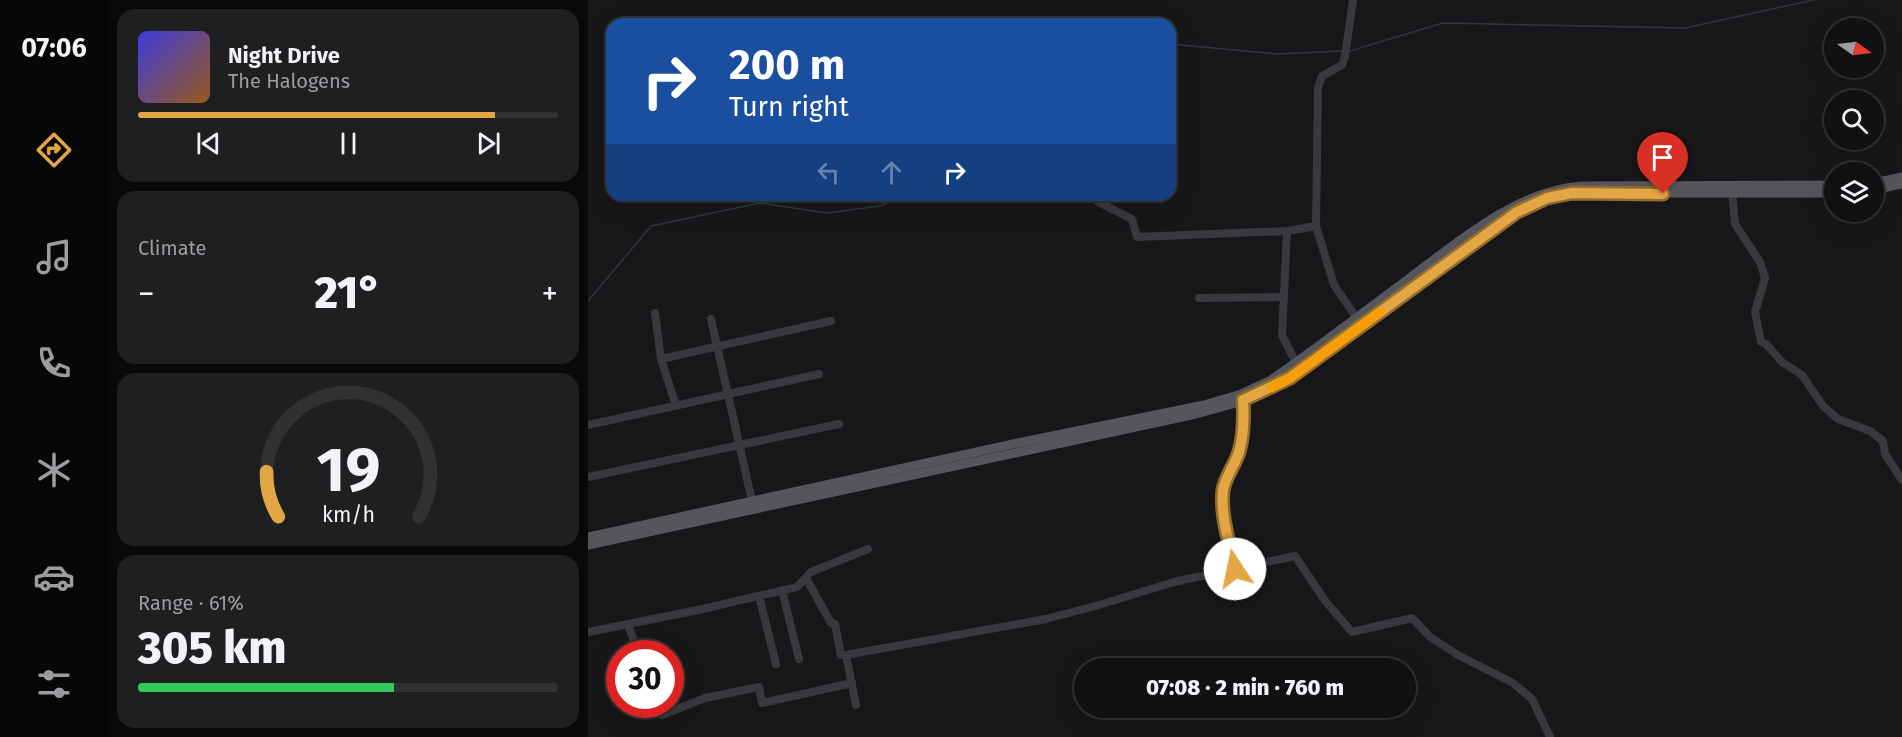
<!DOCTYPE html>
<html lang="en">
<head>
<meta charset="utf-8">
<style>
	body { margin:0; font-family:"Fira Sans",sans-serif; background:#1e1f21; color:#f1f3f6; height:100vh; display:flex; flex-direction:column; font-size:22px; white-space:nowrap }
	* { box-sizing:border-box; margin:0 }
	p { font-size:20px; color:#9c9da0 }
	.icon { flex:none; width:33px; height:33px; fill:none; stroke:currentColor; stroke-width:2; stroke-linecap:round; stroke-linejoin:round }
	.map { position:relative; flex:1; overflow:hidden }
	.details { display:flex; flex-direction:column; gap:9px; padding:9px; background:#09090a; width:480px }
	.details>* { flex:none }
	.hud { position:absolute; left:18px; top:18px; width:570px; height:183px; border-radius:18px; box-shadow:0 6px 24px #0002,0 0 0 2px #303133; background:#1a4fa0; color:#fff; overflow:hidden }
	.needle { width:39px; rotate:104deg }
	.fabs { position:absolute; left:1236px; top:18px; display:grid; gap:12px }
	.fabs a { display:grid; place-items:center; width:60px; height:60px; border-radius:50%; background:#111113; box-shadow:0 6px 24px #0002,0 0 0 2px #303133; font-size:30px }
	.speed { position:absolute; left:18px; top:640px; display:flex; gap:12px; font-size:30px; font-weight:700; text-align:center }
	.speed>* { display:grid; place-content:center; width:78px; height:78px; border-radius:50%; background:#111113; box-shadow:0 6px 24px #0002,0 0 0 2px #303133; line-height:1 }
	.speed .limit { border:9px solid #d22; background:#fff; color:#111 }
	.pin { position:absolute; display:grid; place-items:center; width:51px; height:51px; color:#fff; margin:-62px -26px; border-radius:50% 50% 50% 0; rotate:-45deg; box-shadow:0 0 6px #0007 }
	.pin .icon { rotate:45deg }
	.me { position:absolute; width:66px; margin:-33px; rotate:349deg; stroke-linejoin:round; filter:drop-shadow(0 0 4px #0008) }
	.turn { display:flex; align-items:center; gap:21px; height:126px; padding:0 24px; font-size:27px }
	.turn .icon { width:78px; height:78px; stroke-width:2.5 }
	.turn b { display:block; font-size:42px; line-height:51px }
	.lanes { display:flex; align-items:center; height:57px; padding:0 24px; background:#0003; justify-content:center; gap:30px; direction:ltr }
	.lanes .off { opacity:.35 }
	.big { font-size:45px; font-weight:800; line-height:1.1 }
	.details .card { flex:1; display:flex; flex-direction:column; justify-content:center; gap:9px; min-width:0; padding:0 21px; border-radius:18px; background:#1e1f21 }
	.details .dial { align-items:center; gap:0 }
	.dial svg { height:156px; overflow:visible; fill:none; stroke:#303133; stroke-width:7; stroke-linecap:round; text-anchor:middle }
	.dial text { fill:#f1f3f6; stroke:none }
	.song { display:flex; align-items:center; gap:18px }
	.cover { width:72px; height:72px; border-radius:9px; background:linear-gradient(135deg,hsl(240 70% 55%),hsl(30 70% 35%)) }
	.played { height:6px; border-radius:3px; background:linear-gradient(90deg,#e3a645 85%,#303133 85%) }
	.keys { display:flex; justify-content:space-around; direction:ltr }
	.heat { display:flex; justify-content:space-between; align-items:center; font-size:33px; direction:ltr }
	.charge { height:9px; border-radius:4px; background:linear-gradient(90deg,#34c759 61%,#303133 0) }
	.trip { position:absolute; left:486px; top:658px; width:342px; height:60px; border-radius:30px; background:#111113; box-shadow:0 6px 24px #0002,0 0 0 2px #303133; font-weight:800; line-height:60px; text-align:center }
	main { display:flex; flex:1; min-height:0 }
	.menu { display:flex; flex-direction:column; width:108px; justify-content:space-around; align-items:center; background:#070708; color:#9c9da0 }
	.menu .icon { width:42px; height:42px }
	.menu .current { color:#e3a645 }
	.menu b { font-size:27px; color:#f1f3f6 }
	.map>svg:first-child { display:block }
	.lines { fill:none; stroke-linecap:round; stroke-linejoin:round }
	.stream { stroke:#2e363c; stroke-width:1.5 }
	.minor { stroke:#38393d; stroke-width:8 }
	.major { stroke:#54565c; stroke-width:9 }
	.route-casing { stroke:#946c2d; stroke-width:15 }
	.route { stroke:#e3a645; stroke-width:10 }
	.slow { stroke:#f59e0b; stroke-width:10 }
</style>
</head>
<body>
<main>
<nav class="menu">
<b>07:06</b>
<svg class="icon current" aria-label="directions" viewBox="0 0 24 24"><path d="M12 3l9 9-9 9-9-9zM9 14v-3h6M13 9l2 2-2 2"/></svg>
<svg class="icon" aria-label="music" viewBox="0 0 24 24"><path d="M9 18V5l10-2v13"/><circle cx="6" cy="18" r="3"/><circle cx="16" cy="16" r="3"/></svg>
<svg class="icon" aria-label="phone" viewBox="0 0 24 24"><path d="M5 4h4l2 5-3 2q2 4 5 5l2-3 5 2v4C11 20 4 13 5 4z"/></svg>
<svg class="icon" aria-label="climate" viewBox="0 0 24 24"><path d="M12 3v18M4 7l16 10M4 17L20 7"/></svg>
<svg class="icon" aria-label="car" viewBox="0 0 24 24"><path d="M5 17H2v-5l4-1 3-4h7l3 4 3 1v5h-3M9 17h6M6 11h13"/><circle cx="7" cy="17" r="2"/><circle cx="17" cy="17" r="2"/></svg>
<svg class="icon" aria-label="filters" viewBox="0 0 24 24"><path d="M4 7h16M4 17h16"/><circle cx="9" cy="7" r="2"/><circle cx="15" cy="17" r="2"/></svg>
</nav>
<section class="details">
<div class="card">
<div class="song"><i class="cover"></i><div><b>Night Drive</b><p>The Halogens</p></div></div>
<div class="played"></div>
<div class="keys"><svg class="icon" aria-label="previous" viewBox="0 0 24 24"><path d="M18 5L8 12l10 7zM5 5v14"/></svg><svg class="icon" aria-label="pause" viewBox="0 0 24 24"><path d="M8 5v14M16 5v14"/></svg><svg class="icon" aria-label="next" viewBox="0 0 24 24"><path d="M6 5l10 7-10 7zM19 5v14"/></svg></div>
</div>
<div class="card"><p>Climate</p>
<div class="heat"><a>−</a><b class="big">21°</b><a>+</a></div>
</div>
<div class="card dial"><svg viewBox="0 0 100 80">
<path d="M14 69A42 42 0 1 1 86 69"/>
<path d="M14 69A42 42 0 0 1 8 46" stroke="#e3a645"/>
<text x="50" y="56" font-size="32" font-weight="700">19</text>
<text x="50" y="72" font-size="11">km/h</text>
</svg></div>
<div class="card"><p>Range · 61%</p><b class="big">305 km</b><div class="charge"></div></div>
</section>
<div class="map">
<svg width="1314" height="737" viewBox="0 0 1314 737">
	<rect width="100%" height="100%" fill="#171719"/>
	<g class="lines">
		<!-- stream -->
		<g class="stream">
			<path d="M 582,44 L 689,54 L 754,51"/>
			<path d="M 762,51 L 855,23 L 1097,28 L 1225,0"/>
			<path d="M 0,301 L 63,226 L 172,203 L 239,213 L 292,206 L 314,195"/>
		</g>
		<!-- minor -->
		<g class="minor">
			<path d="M 765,0 L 757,56 L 754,65 L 734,76 L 730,88 L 728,226 L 746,285 L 768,317"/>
			<path d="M 1144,190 L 1147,224 L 1172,262 L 1177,278 L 1167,312 L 1173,342 L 1178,344 L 1194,362 L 1214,375 L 1235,406 L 1250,419 L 1282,431 L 1295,441 L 1297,454 L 1314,480"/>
			<path d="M 510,202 L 544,219 L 549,237 L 699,231 L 728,226"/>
			<path d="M 699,231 L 694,335 L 708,363"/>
			<path d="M 611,298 L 696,297"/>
			<path d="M 67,313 L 73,359 L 88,406"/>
			<path d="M 123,319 L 164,501"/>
			<path d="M 73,359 L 243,321"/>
			<path d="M 0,425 L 231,374"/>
			<path d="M 0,477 L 251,424"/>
			<path d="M 647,569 C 642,545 632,516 635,490 C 637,477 647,465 651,452 C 656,435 656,417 655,400"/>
			<path d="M 218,578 L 243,623 L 247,624 L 253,655 L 258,655 L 458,619 L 511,605 L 586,582 L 707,556 L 738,602 L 764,632 L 824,618 L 842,637 L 870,655 L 925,683 L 944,699 L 962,737"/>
			<path d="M 194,590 L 211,659"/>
			<path d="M 171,596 L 188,664"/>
			<path d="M 40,625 L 51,654"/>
			<path d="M 0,632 L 110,610 L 209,587 L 223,572 L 280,549"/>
			<path d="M 258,655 L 268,705"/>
			<path d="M 70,705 L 74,715 L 117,698 L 171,687 L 174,703 L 264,683"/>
		</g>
		<!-- major -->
		<g class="major">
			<path d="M 1286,183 L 1314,177"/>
			<path d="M 1286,190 L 1314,184"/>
			<path d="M 0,537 L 430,443 L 616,405 L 653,394 L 683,380 C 729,348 773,314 819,280 C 870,242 928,191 993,186 L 1246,185"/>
			<path d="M 0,545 L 608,414 L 648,403 L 702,378 L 929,212 L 959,198 L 984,193 L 1246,193"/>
		</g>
	</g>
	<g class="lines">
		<!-- route casing -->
		<g class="route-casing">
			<path id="route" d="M 647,569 C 642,545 632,515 635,490 C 637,477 647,465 651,452 C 656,435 656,417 655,400 L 702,378 L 929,212 L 959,198 L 984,193 L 1075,194"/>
		</g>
		<!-- route -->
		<use href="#route" class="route"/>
		<!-- slow -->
		<path class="slow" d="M 684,387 L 702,378 L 792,312"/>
	</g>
</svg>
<div class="fabs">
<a><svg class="needle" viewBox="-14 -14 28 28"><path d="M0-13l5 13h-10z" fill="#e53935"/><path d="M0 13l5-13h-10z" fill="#9c9da0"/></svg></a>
<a><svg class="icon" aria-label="search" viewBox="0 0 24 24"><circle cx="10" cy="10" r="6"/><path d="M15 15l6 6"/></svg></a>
<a><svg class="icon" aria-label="layers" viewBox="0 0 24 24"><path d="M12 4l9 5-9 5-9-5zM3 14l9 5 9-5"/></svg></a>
</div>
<div class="speed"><div class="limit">30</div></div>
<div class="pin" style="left:1075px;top:194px;background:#d93025"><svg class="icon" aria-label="arrive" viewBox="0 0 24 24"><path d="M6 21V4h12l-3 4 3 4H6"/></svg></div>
<svg class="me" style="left:647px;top:569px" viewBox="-20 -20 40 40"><circle r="19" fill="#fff"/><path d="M0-13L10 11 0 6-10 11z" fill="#e3a645"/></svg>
<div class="trip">07:08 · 2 min · 760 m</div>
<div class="hud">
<div class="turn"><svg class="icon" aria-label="right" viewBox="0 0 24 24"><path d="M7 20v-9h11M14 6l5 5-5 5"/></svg><div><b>200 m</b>Turn right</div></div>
<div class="lanes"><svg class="icon off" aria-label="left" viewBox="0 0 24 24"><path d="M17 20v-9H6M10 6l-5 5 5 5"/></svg><svg class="icon off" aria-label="ahead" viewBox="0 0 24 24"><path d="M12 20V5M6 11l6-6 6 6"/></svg><svg class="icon" aria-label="right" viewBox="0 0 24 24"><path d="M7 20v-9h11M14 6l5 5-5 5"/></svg></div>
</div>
</div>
</main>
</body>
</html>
